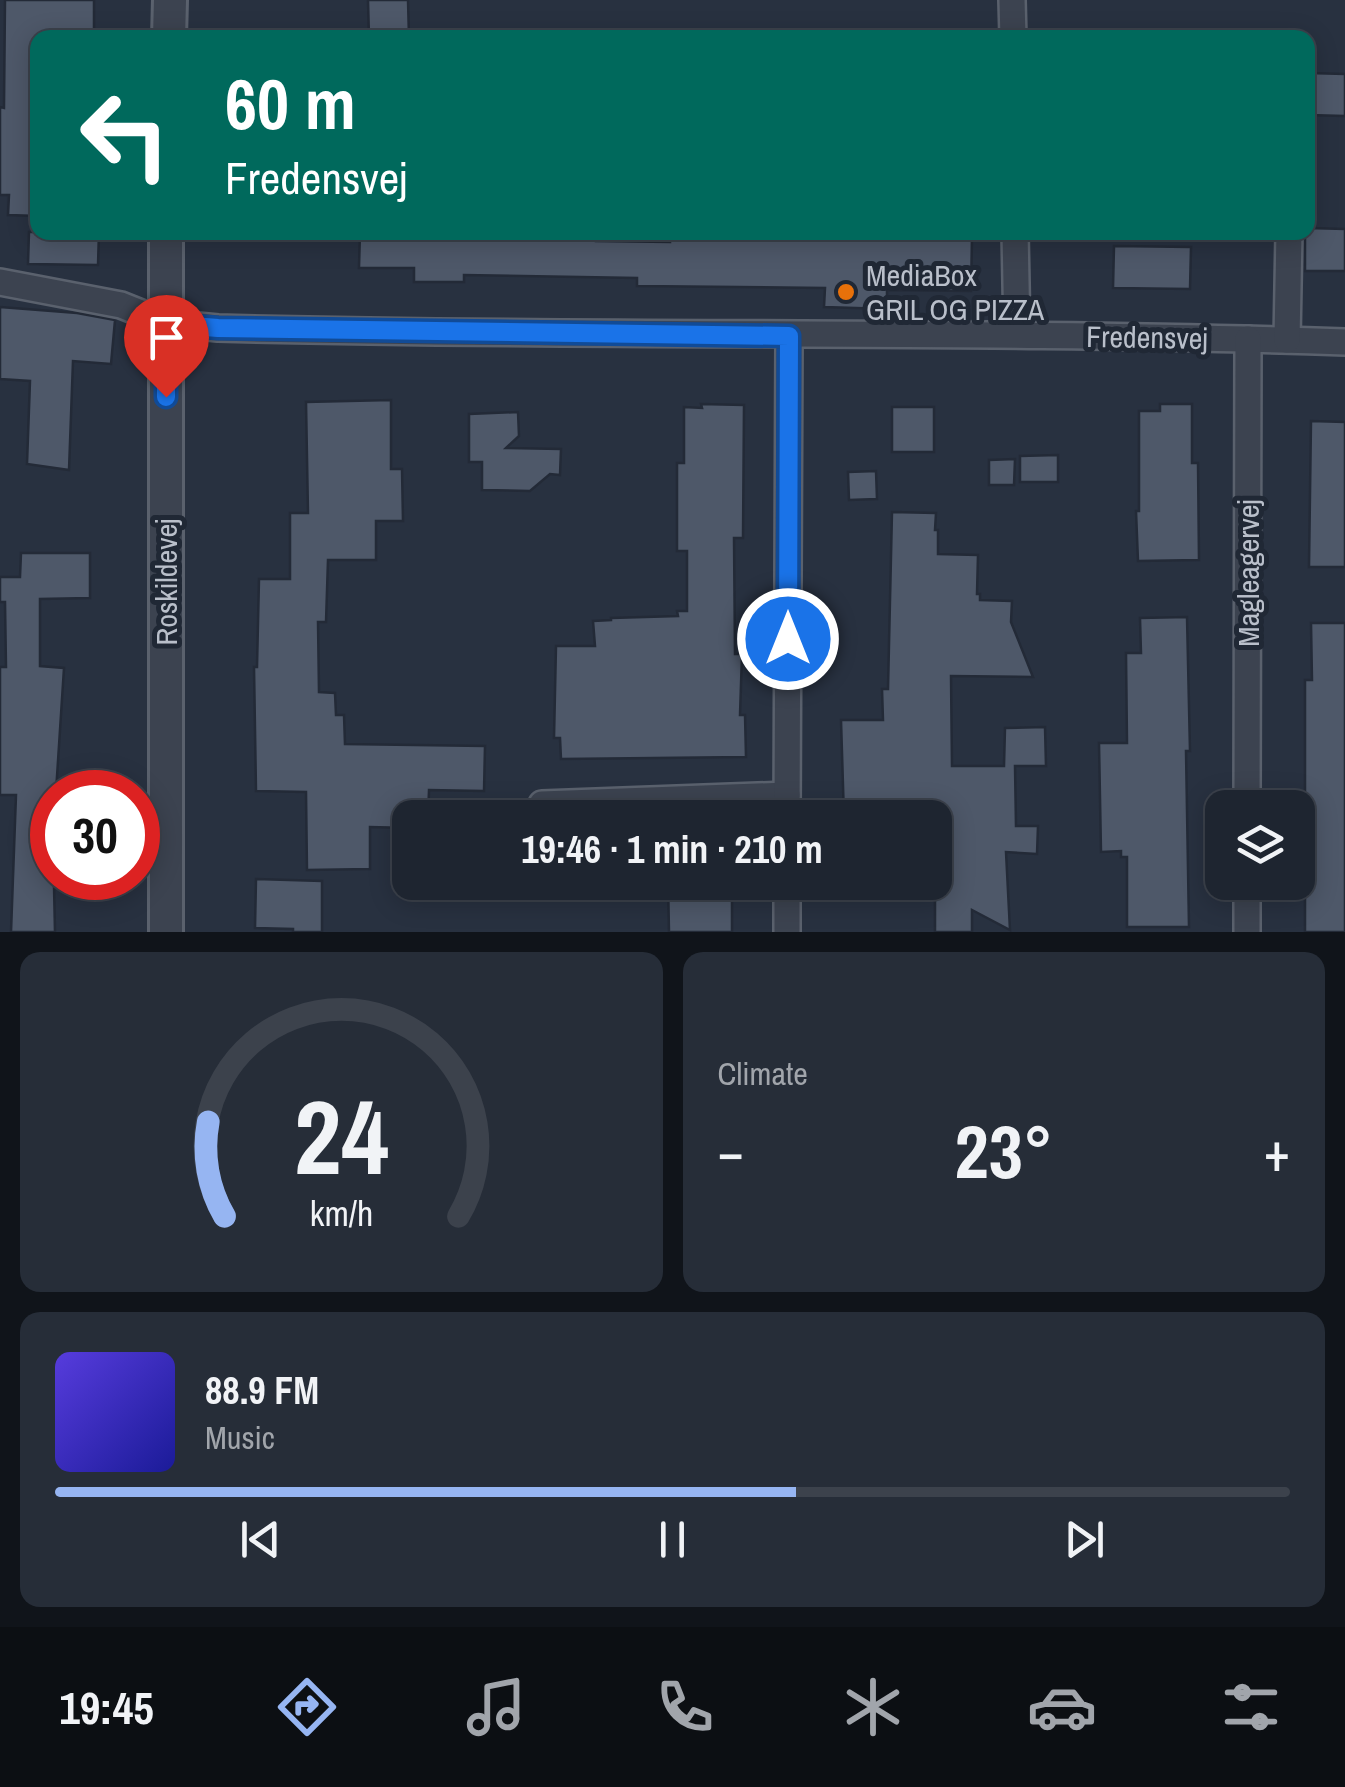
<!DOCTYPE html>
<html lang="en">
<head>
<meta charset="utf-8">
<style>
	body { margin:0; font-family:"Archivo Narrow",sans-serif; background:#262d38; color:#f1f3f6; height:100vh; display:flex; flex-direction:column; font-size:38px; white-space:nowrap }
	* { box-sizing:border-box; margin:0 }
	p { font-size:32px; color:#a1a5ab }
	.icon { flex:none; width:55px; height:55px; fill:none; stroke:currentColor; stroke-width:2; stroke-linecap:round; stroke-linejoin:round }
	.map { position:relative; height:932px; overflow:hidden }
	.details { display:flex; flex-direction:column; gap:20px; padding:20px; background:#10141a; flex:1 }
	.details>* { flex:none }
	.banner { position:absolute; left:30px; top:30px; width:1285px; height:210px; border-radius:20px; box-shadow:0 5px 25px #0003,0 0 0 2px #3c424c; background:#00695c; color:#fff; overflow:hidden }
	.buttons { position:absolute; left:1205px; top:790px; display:grid; gap:20px }
	.buttons a { display:grid; place-items:center; width:110px; height:110px; border-radius:20px; background:#1e2530; box-shadow:0 5px 25px #0003,0 0 0 2px #3c424c; font-size:50px }
	.speed { position:absolute; left:30px; top:770px; display:flex; gap:20px; font-size:50px; font-weight:700; text-align:center }
	.speed>* { display:grid; place-content:center; width:130px; height:130px; border-radius:50%; background:#1e2530; box-shadow:0 5px 25px #0003,0 0 0 2px #3c424c; line-height:1 }
	.speed .limit { border:15px solid #d22; background:#fff; color:#111 }
	.pin { position:absolute; display:grid; place-items:center; width:85px; height:85px; color:#fff; margin:-102px -42px; border-radius:50% 50% 50% 0; rotate:-45deg; box-shadow:0 0 10px #0007 }
	.pin .icon { rotate:45deg }
	.me { position:absolute; width:110px; margin:-55px; rotate:0deg; stroke-linejoin:round; filter:drop-shadow(0 0 8px #0008) }
	.turn { display:flex; align-items:center; gap:35px; height:210px; padding:0 30px; font-size:45px }
	.turn .icon { width:130px; height:130px; stroke-width:2.5 }
	.turn b { display:block; font-size:70px; line-height:85px }
	.big { font-size:75px; font-weight:700; line-height:1.1 }
	.details .tile { flex:1; display:flex; flex-direction:column; justify-content:center; gap:15px; min-width:0; padding:0 35px; border-radius:20px; background:#262d38 }
	.details .dial { align-items:center; gap:0 }
	.dial svg { height:260px; overflow:visible; fill:none; stroke:#3c424c; stroke-width:7; stroke-linecap:round; text-anchor:middle }
	.dial text { fill:#f1f3f6; stroke:none }
	.song { display:flex; align-items:center; gap:30px }
	.cover { width:120px; height:120px; border-radius:15px; background:linear-gradient(135deg,hsl(250 70% 55%),hsl(240 70% 35%)) }
	.played { height:10px; border-radius:5px; background:linear-gradient(90deg,#96b5f2 60%,#3c424c 60%) }
	.keys { display:flex; justify-content:space-around; direction:ltr }
	.heat { display:flex; justify-content:space-between; align-items:center; font-size:55px; direction:ltr }
	.details .tiles { flex:1; display:grid; gap:20px; grid-template-columns:1fr 1fr }
	.tile:last-child { grid-column:span 2 }
	.trip { position:absolute; left:392px; top:800px; width:560px; height:100px; border-radius:20px; background:#1e2530; box-shadow:0 5px 25px #0003,0 0 0 2px #3c424c; font-weight:700; line-height:100px; text-align:center }
	.tab-bar { display:flex; height:160px; justify-content:space-around; align-items:center; background:#0c0f13; color:#a1a5ab }
	.tab-bar .icon { width:70px; height:70px }
	.tab-bar .on { color:#96b5f2 }
	.tab-bar b { font-size:45px; color:#f1f3f6 }
	.map>svg:first-child { display:block }
	.building { fill:#4e5869; stroke:#232a37; stroke-width:2.5 }
	.lines { fill:none; stroke-linecap:round; stroke-linejoin:round }
	.minor-casing { stroke:#5a616d; stroke-width:30 }
	.tertiary-casing { stroke:#5a616d; stroke-width:38 }
	.minor { stroke:#3c4350; stroke-width:25 }
	.tertiary { stroke:#3c4350; stroke-width:32 }
	.route-casing { stroke:#114b97; stroke-width:25 }
	.route { stroke:#1a73e8; stroke-width:18 }
	.food-dot { fill:#e8710a; stroke:#202835; stroke-width:4 }
	.labels { text-anchor:middle; dominant-baseline:central; stroke-width:10; stroke-linejoin:round; paint-order:stroke }
	.poi-label { font-size:30px; fill:#b9bfca; stroke:#202835; text-anchor:start }
	.street-label { font-size:30px; fill:#b9bfca; stroke:#202835 }
</style>
</head>
<body>
<div class="map">
<svg width="1345" height="932" viewBox="0 0 1345 932">
	<rect width="100%" height="100%" fill="#283140"/>
	<!-- building -->
	<g class="building">
		<path d="M 5,0 L 94,0 L 94,38 L 38,38 L 38,216 L 8,215 L 9,195 L 0,195 L 0,107 L 4,108 Z"/>
		<path d="M 368,0 L 408,0 L 409,38 L 369,38 Z"/>
		<path d="M 1308,73 L 1345,74 L 1345,116 L 1308,115 Z"/>
		<path d="M 1308,228 L 1345,229 L 1345,271 L 1305,271 L 1305,232 L 1308,232 Z"/>
		<path d="M 29,232 L 99,232 L 98,265 L 28,264 Z"/>
		<path d="M 360,232 L 596,232 L 596,241 L 670,242 L 670,232 L 701,232 L 701,239 L 783,240 L 783,232 L 873,232 L 873,235 L 972,237 L 971,291 L 887,290 L 887,309 L 824,307 L 825,288 L 637,286 L 637,278 L 464,275 L 464,282 L 414,282 L 414,268 L 359,268 Z"/>
		<path d="M 1114,246 L 1191,247 L 1190,289 L 1113,288 Z"/>
		<path d="M 0,307 L 77,313 L 115,320 L 111,364 L 73,361 L 69,470 L 27,464 L 30,381 L 0,379 Z"/>
		<path d="M 391,400 L 391,469 L 402,469 L 403,521 L 376,521 L 376,560 L 328,560 L 326,622 L 318,622 L 319,692 L 335,693 L 336,715 L 344,715 L 345,744 L 485,746 L 484,791 L 429,790 L 428,818 L 410,818 L 410,828 L 370,827 L 370,869 L 307,870 L 306,792 L 256,791 L 254,667 L 257,667 L 259,579 L 290,579 L 290,513 L 308,513 L 306,402 Z"/>
		<path d="M 701,404 L 744,405 L 743,538 L 734,538 L 735,654 L 742,654 L 740,715 L 745,715 L 746,757 L 561,759 L 560,738 L 554,738 L 556,646 L 595,646 L 593,621 L 611,620 L 611,618 L 678,616 L 677,611 L 687,611 L 687,551 L 677,551 L 677,463 L 684,463 L 684,407 L 702,408 Z"/>
		<path d="M 1160,404 L 1192,404 L 1192,463 L 1198,463 L 1199,560 L 1138,561 L 1136,511 L 1139,511 L 1139,411 L 1160,411 Z"/>
		<rect x="892" y="407" width="42" height="45"/>
		<path d="M 518,412 L 519,436 L 506,448 L 561,449 L 560,475 L 550,474 L 530,491 L 482,490 L 482,462 L 469,462 L 469,414 Z"/>
		<path d="M 1311,421 L 1345,422 L 1345,567 L 1309,567 Z"/>
		<path d="M 1058,455 L 1058,482 L 1020,482 L 1020,456 Z"/>
		<path d="M 1015,459 L 1014,485 L 989,485 L 989,460 Z"/>
		<path d="M 876,471 L 877,499 L 849,500 L 848,472 Z"/>
		<path d="M 892,512 L 936,513 L 935,530 L 938,530 L 938,554 L 978,555 L 977,594 L 980,594 L 980,600 L 1012,601 L 1011,622 L 1033,677 L 951,676 L 952,766 L 1004,766 L 1005,728 L 1045,727 L 1046,766 L 1015,766 L 1016,826 L 1038,826 L 1037,854 L 1006,852 L 1010,930 L 972,910 L 972,932 L 935,932 L 935,818 L 844,818 L 841,720 L 883,720 L 882,689 L 888,689 Z"/>
		<path d="M 21,553 L 90,553 L 90,598 L 40,599 L 40,666 L 64,668 L 56,792 L 52,792 L 55,932 L 11,932 L 16,795 L 0,795 L 0,667 L 6,667 L 5,602 L 0,602 L 0,577 L 20,577 Z"/>
		<path d="M 1187,617 L 1190,751 L 1186,751 L 1189,927 L 1127,927 L 1127,857 L 1121,857 L 1121,851 L 1101,852 L 1099,743 L 1127,743 L 1126,653 L 1141,653 L 1140,618 Z"/>
		<path d="M 1311,623 L 1345,623 L 1345,932 L 1305,932 L 1305,680 L 1312,680 Z"/>
		<path d="M 256,879 L 322,881 L 322,932 L 293,932 L 293,929 L 255,928 Z"/>
		<path d="M 668,882 L 732,882 L 732,932 L 669,932 Z"/>
	</g>
	<g class="lines">
		<!-- minor casing -->
		<g class="minor-casing">
			<g id="minor">
				<path d="M 1012,0 L 1013,38"/>
				<path d="M 1015,232 L 1017,334"/>
				<path d="M 0,282 L 121,305 L 166,323 L 218,328 C 593,338 969,329 1345,342"/>
				<path d="M 1287,340 L 1289,232"/>
				<path d="M 542,804 L 787,795"/>
				<path d="M 1247,808 L 1248,339"/>
				<path d="M 787,818 L 789,335"/>
				<path d="M 787,932 L 787,882"/>
				<path d="M 1247,932 L 1247,882"/>
			</g>
		</g>
		<!-- tertiary casing -->
		<g class="tertiary-casing">
			<g id="tertiary">
				<path d="M 169,38 L 170,0"/>
				<path d="M 166,232 L 166,932"/>
			</g>
		</g>
		<!-- minor -->
		<use href="#minor" class="minor"/>
		<!-- tertiary -->
		<use href="#tertiary" class="tertiary"/>
	</g>
	<g class="lines">
		<!-- route casing -->
		<g class="route-casing">
			<path id="route" d="M 166,397 L 166,324 L 218,328 L 789,336 L 788,639"/>
		</g>
		<!-- route -->
		<use href="#route" class="route"/>
	</g>
	<!-- markers -->
	<circle class="food-dot" cx="846" cy="292" r="10"/>
	<g class="labels">
		<!-- poi labels -->
		<g class="poi-label">
			<text x="866" y="275">MediaBox<tspan x="866" dy="34">GRIL OG PIZZA</tspan></text>
		</g>
		<!-- street labels -->
		<g class="street-label">
			<text transform="translate(1147 337) rotate(1)">Fredensvej</text>
			<text transform="translate(1248 573) rotate(-90)">Magleagervej</text>
			<text transform="translate(166 582) rotate(-90)">Roskildevej</text>
		</g>
	</g>
</svg>
<div class="buttons">
<a><svg class="icon" aria-label="layers" viewBox="0 0 24 24"><path d="M12 4l9 5-9 5-9-5zM3 14l9 5 9-5"/></svg></a>
</div>
<div class="speed"><div class="limit">30</div></div>
<div class="pin" style="left:166px;top:397px;background:#d93025"><svg class="icon" aria-label="arrive" viewBox="0 0 24 24"><path d="M6 21V4h12l-3 4 3 4H6"/></svg></div>
<svg class="me" style="left:788px;top:639px" viewBox="-20 -20 40 40"><circle r="17" fill="#1a73e8" stroke="#fff" stroke-width="3"/><path d="M0-11L8 9 0 5-8 9z" fill="#fff"/></svg>
<div class="trip">19:46 · 1 min · 210 m</div>
<div class="banner">
<div class="turn"><svg class="icon" aria-label="left" viewBox="0 0 24 24"><path d="M17 20v-9H6M10 6l-5 5 5 5"/></svg><div><b>60 m</b>Fredensvej</div></div>
</div>
</div>
<section class="details">
<div class="tiles">
<div class="tile dial"><svg viewBox="0 0 100 80">
<path d="M14 69A42 42 0 1 1 86 69"/>
<path d="M14 69A42 42 0 0 1 9 40" stroke="#96b5f2"/>
<text x="50" y="56" font-size="32" font-weight="700">24</text>
<text x="50" y="72" font-size="11">km/h</text>
</svg></div>
<div class="tile"><p>Climate</p>
<div class="heat"><a>−</a><b class="big">23°</b><a>+</a></div>
</div>
<div class="tile">
<div class="song"><i class="cover"></i><div><b>88.9 FM</b><p>Music</p></div></div>
<div class="played"></div>
<div class="keys"><svg class="icon" aria-label="previous" viewBox="0 0 24 24"><path d="M18 5L8 12l10 7zM5 5v14"/></svg><svg class="icon" aria-label="pause" viewBox="0 0 24 24"><path d="M8 5v14M16 5v14"/></svg><svg class="icon" aria-label="next" viewBox="0 0 24 24"><path d="M6 5l10 7-10 7zM19 5v14"/></svg></div>
</div>
</div>
</section>
<nav class="tab-bar">
<b>19:45</b>
<svg class="icon on" aria-label="directions" viewBox="0 0 24 24"><path d="M12 3l9 9-9 9-9-9zM9 14v-3h6M13 9l2 2-2 2"/></svg>
<svg class="icon" aria-label="music" viewBox="0 0 24 24"><path d="M9 18V5l10-2v13"/><circle cx="6" cy="18" r="3"/><circle cx="16" cy="16" r="3"/></svg>
<svg class="icon" aria-label="phone" viewBox="0 0 24 24"><path d="M5 4h4l2 5-3 2q2 4 5 5l2-3 5 2v4C11 20 4 13 5 4z"/></svg>
<svg class="icon" aria-label="climate" viewBox="0 0 24 24"><path d="M12 3v18M4 7l16 10M4 17L20 7"/></svg>
<svg class="icon" aria-label="car" viewBox="0 0 24 24"><path d="M5 17H2v-5l4-1 3-4h7l3 4 3 1v5h-3M9 17h6M6 11h13"/><circle cx="7" cy="17" r="2"/><circle cx="17" cy="17" r="2"/></svg>
<svg class="icon" aria-label="filters" viewBox="0 0 24 24"><path d="M4 7h16M4 17h16"/><circle cx="9" cy="7" r="2"/><circle cx="15" cy="17" r="2"/></svg>
</nav>
</body>
</html>
